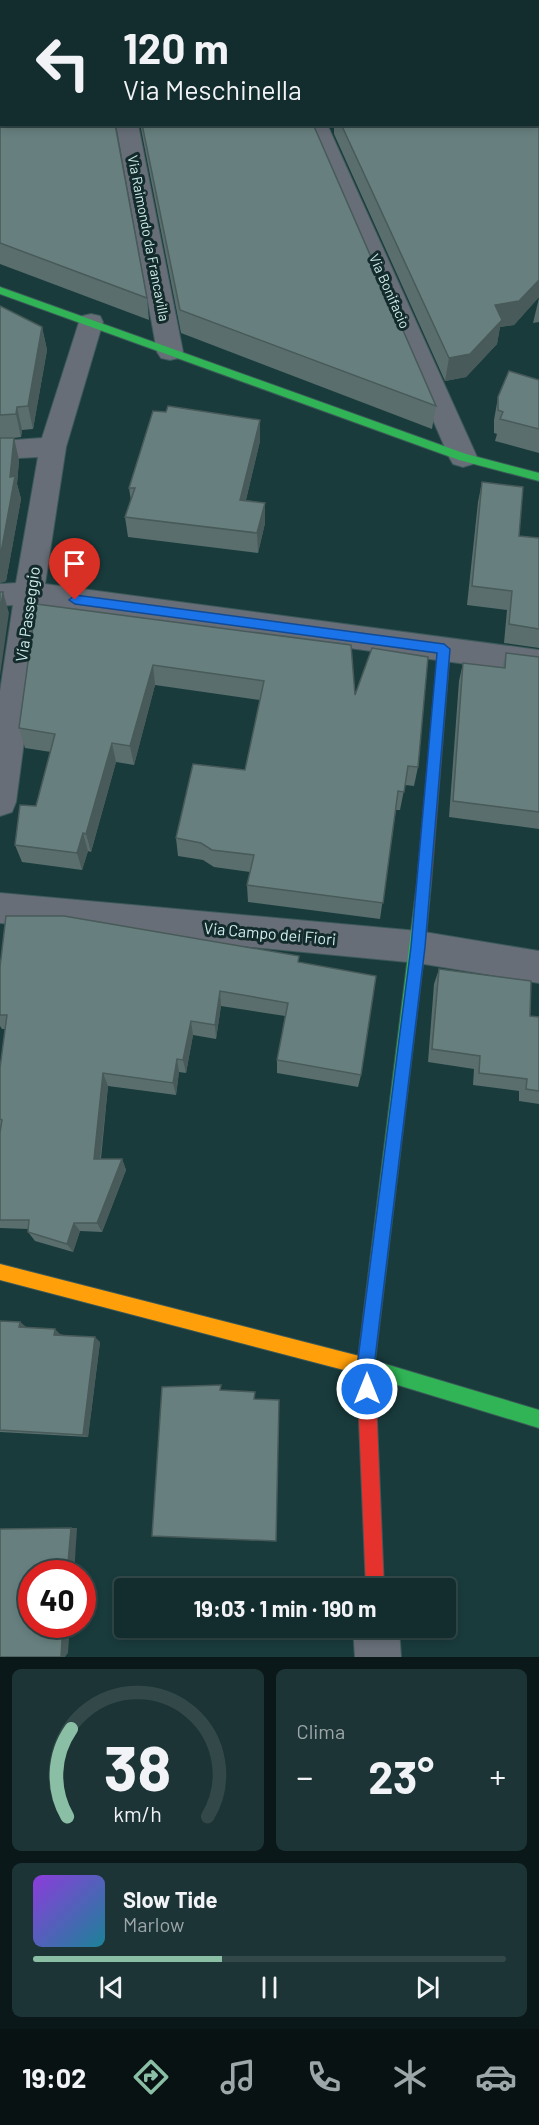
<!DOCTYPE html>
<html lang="it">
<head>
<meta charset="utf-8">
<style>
	body { margin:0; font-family:Barlow,sans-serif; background:#1c3435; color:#f1f3f6; height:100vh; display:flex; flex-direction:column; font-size:22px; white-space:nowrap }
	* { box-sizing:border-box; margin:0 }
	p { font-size:20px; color:#9da7aa }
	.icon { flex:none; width:33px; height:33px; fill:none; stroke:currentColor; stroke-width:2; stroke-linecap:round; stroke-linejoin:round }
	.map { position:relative; height:1657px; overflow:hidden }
	.details { display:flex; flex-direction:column; gap:12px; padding:12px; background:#0a1819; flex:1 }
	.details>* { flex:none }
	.hud { position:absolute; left:0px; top:0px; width:540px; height:126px; box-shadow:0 3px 9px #0003,0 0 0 2px #324849; background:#132c2d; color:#f1f3f6; overflow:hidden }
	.speed { position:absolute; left:18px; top:1560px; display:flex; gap:12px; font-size:30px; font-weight:700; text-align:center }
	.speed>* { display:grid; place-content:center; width:78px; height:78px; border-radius:50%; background:#132c2d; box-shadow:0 3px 9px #0003,0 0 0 2px #324849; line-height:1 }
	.speed .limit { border:9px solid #d22; background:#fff; color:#111 }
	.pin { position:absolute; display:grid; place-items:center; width:51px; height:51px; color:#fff; margin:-62px -26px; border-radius:50% 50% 50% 0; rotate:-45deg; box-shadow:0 0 6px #0007 }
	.pin .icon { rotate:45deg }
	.me { position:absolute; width:66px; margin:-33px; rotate:0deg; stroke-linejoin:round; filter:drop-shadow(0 0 4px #0008) }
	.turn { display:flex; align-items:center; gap:21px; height:126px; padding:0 24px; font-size:27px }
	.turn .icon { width:78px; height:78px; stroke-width:2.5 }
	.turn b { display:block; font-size:42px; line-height:51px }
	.big { font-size:45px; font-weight:700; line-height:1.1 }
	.details .tile { flex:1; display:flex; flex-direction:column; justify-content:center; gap:9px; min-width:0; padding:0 21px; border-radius:9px; background:#1c3435 }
	.details .dial { align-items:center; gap:0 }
	.dial svg { height:156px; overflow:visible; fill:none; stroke:#324849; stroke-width:7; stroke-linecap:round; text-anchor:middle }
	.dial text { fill:#f1f3f6; stroke:none }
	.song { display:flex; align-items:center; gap:18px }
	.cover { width:72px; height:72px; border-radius:9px; background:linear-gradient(135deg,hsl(270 70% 55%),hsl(190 70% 35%)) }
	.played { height:6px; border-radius:3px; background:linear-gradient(90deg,#8abfa5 40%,#324849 40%) }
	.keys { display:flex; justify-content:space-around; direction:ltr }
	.heat { display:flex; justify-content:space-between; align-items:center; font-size:33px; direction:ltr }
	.details .tiles { flex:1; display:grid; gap:12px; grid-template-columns:1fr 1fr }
	.tile:last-child { grid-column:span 2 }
	.trip { position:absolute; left:114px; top:1578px; width:342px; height:60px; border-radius:6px; background:#132c2d; box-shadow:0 3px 9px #0003,0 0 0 2px #324849; font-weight:700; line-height:60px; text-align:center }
	.tabs { display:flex; height:96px; justify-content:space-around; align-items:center; background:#081212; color:#9da7aa }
	.tabs .icon { width:42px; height:42px }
	.tabs .active { color:#8abfa5 }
	.tabs b { font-size:27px; color:#f1f3f6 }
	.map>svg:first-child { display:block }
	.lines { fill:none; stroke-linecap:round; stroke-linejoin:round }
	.street-casing { stroke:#3c5959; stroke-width:2 }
	.fast-casing { stroke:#3c5959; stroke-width:2 }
	.slow-casing { stroke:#3c5959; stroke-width:2 }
	.jam-casing { stroke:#3c5959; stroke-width:2 }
	.street { fill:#676e77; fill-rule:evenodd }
	.fast { fill:#30b455; fill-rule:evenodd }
	.slow { fill:#ff9f0a; fill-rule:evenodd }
	.jam { fill:#e5322d; fill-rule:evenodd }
	.wall { fill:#596e6d }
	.shaded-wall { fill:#485a59 }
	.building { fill:#67807f; stroke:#485a59; stroke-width:1.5 }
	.route { fill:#1a73e8; stroke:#114b97; stroke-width:1.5 }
	.labels { text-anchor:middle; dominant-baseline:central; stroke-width:6; stroke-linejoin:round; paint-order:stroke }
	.far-street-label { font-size:14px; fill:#d0eded; stroke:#142b2c }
	.street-label { font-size:16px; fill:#d0eded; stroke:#142b2c }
</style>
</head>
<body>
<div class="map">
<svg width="539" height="1657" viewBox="0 0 539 1657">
	<rect width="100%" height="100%" fill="#193b3c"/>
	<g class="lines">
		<!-- street casing -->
		<g class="street-casing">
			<g id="street">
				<path d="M 89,0 L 109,0 L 110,2 L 90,2 Z"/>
				<rect x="252" y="0" width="20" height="2"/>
				<path d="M 116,124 L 138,124 L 183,352 L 179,358 L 170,360 L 161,358 L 157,352 Z"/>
				<path d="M 305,124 L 327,124 L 477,457 L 473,464 L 463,467 L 453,464 L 449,457 Z"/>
				<path d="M 91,314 L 100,316 L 103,322 L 66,447 L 45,584 L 539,650 L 539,674 L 42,606 L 16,802 L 12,812 L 0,816 L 0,691 L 13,605 L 0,606 L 0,584 L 16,583 L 38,457 L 0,459 L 0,441 L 42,438 L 79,322 L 82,316 Z"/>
				<path d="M 0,893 L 418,931 L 539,951 L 539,983 L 418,963 L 0,923 Z"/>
				<path d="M 353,1628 L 399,1628 L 401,1657 L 355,1657 Z"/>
			</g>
		</g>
		<!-- fast casing -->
		<g class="fast-casing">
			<g id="fast">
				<path d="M 0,287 L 466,454 L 539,473 L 539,481 L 459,460 L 0,294 Z"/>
				<path d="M 424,877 L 429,879 L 431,883 L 425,947 L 375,1361 L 539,1410 L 539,1428 L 375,1378 L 376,1397 L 373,1403 L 367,1406 L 361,1403 L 358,1397 L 357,1367 L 417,883 L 419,879 Z"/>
			</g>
		</g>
		<!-- slow casing -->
		<g class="slow-casing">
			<path id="slow" d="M 0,1264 L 367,1358 L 373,1361 L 376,1367 L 373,1373 L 367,1376 L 0,1280 Z"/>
		</g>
		<!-- jam casing -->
		<g class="jam-casing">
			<g id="jam">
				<path d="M 444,644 L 450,649 L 431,883 L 429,887 L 424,889 L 419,887 L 417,883 L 438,649 Z"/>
				<path d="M 367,1388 L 373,1391 L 376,1397 L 384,1588 L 366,1588 L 358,1397 L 361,1391 Z"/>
			</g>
		</g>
		<!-- street -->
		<use href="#street" class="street"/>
		<!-- fast -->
		<use href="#fast" class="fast"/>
		<!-- slow -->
		<use href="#slow" class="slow"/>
		<!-- jam -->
		<use href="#jam" class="jam"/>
	</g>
	<!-- wall -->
	<g class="wall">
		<path d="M 0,0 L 147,298 L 149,320 L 0,264 Z"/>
		<path d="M 281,0 L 539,0 L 539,297 L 514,325 L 500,327 L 497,344 L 466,377 L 445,381 L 334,134 L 334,124 L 538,124 L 538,2 L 282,2 Z"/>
		<path d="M 140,124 L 313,124 L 436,406 L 432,429 L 181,333 Z"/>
		<path d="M 539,298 L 539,322 L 533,323 Z"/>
		<path d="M 0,306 L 42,327 L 47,350 L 33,429 L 22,430 L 21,437 L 14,438 L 19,460 L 17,484 L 21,499 L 6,581 L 0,583 Z"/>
		<path d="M 539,380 L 539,453 L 495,441 L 497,434 L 494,433 L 494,420 L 498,397 Z"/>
		<path d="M 260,420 L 260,441 L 246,500 L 265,503 L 265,523 L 258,553 L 128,537 L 125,517 L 131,501 L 129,488 Z"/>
		<path d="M 482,482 L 519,536 L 539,538 L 539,648 L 504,643 L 507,610 L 467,605 L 478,502 Z"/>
		<path d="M 36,604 L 355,695 L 418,767 L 414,786 L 405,785 L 400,810 L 396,810 L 380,919 L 248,902 L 247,885 L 250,872 L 214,867 L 203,860 L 178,856 L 176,838 L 245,770 L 260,700 L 155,685 L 134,765 L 116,762 L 91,852 L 88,851 L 82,870 L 22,862 L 15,845 L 36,806 L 51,752 L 25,748 L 19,728 Z"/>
		<path d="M 506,653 L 539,657 L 539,829 L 449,817 L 459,681 L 463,663 L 502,668 Z"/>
		<path d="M 299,962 L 361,1075 L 358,1087 L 277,1073 L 277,1060 L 285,1016 L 221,1006 L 216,1039 L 193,1035 L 186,1073 L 179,1072 L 176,1095 L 108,1086 L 101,1159 L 122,1159 L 126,1170 L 102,1232 L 80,1231 L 73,1252 L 35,1241 L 28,1232 L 28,1229 L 0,1228 L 0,1068 L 5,1029 L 2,1029 L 0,1026 L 0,967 Z"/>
		<path d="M 439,969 L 530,1016 L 539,1017 L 539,1104 L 519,1101 L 519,1091 L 473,1085 L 474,1069 L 428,1062 L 434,984 Z"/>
		<path d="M 0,1321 L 20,1322 L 27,1328 L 100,1342 L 88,1437 L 0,1432 Z"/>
	</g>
	<!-- shaded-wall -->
	<g class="shaded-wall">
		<path d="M 539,280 L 539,297 L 514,325 L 500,327 L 497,344 L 466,377 L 445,381 L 449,358 L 495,305 Z"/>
		<path d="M 42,327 L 47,350 L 33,429 L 28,406 Z"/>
		<path d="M 17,407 L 22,430 L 21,437 L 16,414 Z"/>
		<path d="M 260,420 L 260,441 L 241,520 L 240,500 Z"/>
		<path d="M 14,438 L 19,460 L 17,484 L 21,499 L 6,581 L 0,583 L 0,558 L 10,477 Z"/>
		<path d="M 265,503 L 265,523 L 258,553 L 257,533 Z"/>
		<path d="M 3,592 L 9,613 L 0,676 L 0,613 Z"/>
		<path d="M 153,665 L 155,685 L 134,765 L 130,746 Z"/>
		<path d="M 112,743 L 116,762 L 91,852 L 86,834 Z"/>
		<path d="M 83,833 L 88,851 L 82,870 L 77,853 Z"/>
		<path d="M 220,991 L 221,1006 L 216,1039 L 215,1025 Z"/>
		<path d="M 191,1021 L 193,1035 L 186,1073 L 183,1060 Z"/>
		<path d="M 177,1059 L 179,1072 L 176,1095 L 173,1083 Z"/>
		<path d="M 103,1073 L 108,1086 L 99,1170 L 94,1159 Z"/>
		<path d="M 122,1159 L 126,1170 L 102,1232 L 97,1223 Z"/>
		<path d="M 74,1223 L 80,1231 L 73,1252 L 67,1244 Z"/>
		<path d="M 20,1322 L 27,1328 L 19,1327 Z"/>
		<path d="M 55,1329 L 61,1335 L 54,1335 Z"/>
		<path d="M 95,1337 L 100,1342 L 88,1437 L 83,1435 Z"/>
		<path d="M 71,1528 L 77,1528 L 74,1574 L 67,1574 Z"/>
		<path d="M 63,1624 L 70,1624 L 68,1653 L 65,1657 L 61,1657 Z"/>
	</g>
	<!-- building -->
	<g class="building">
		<path d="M 0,0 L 83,0 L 83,2 L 2,2 L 2,124 L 115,124 L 147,298 L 0,243 Z"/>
		<path d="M 292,0 L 539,0 L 539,106 L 538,2 L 293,2 Z"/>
		<path d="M 142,124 L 313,124 L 436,406 L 180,310 Z"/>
		<path d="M 341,124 L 539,124 L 539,280 L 519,301 L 495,305 L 502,320 L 470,354 L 449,358 Z"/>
		<path d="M 0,306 L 42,327 L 28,406 L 17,407 L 16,414 L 0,415 Z"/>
		<path d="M 509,371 L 539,380 L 539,429 L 500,419 L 503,412 L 498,410 L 498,397 Z"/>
		<path d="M 168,406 L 260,420 L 240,500 L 265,503 L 257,533 L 125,517 L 135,488 L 129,488 L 153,411 L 166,412 Z"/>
		<path d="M 0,438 L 14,438 L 10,477 L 15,476 L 0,558 Z"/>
		<path d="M 482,482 L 523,487 L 519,536 L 539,538 L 539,629 L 509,624 L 512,591 L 472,586 Z"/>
		<path d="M 0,592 L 3,592 L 0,613 Z"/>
		<path d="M 36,604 L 351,645 L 355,695 L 372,648 L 428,657 L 418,767 L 408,766 L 404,792 L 398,791 L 383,903 L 247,885 L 254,855 L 212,850 L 201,843 L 176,838 L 193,764 L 245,770 L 264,681 L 153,665 L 130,746 L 112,743 L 86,834 L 83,833 L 77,853 L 15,845 L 20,805 L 36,806 L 55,734 L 19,728 Z"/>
		<path d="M 506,653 L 539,657 L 539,812 L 453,801 L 463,663 L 505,668 Z"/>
		<path d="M 6,916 L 64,916 L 299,956 L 298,962 L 376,976 L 361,1075 L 277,1060 L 288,1003 L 220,991 L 215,1025 L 191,1021 L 183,1060 L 177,1059 L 173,1083 L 103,1073 L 94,1159 L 122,1159 L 97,1223 L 74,1223 L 67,1244 L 28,1232 L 29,1220 L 0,1220 L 0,1133 L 2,1120 L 0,1119 L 0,1068 L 7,1015 L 0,1015 L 0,967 Z"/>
		<path d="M 439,969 L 531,981 L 530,1016 L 539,1017 L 539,1091 L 526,1089 L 527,1079 L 479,1073 L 480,1056 L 432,1049 Z"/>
		<path d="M 0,1321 L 20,1322 L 19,1327 L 55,1329 L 54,1335 L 95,1337 L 83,1435 L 0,1430 Z"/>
		<path d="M 221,1385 L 220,1390 L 255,1392 L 254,1399 L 279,1400 L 276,1541 L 152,1536 L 162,1387 Z"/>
		<path d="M 71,1528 L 67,1574 L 32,1574 L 32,1624 L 63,1624 L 61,1657 L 0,1657 L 0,1529 Z"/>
	</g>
	<!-- route -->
	<path class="route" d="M 75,595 L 444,644 L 450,649 L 425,947 L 374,1367 L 375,1389 L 373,1396 L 367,1398 L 360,1396 L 357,1367 L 411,947 L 437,653 L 75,604 L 69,600 Z"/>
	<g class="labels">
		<!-- far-street labels -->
		<g class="far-street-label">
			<text transform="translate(149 238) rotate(79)">Via Raimondo da Francavilla</text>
			<text transform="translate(390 291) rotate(66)">Via Bonifacio</text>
		</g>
		<!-- street labels -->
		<g class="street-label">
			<text transform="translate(27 614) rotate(-82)">Via Passeggio</text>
			<text transform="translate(270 933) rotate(5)">Via Campo dei Fiori</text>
		</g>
	</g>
</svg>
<div class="speed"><div class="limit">40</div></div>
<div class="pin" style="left:75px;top:600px;background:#d93025"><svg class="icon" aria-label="arrive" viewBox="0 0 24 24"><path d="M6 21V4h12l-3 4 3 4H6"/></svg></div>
<svg class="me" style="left:367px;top:1389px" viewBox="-20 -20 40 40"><circle r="17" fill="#1a73e8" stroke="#fff" stroke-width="3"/><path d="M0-11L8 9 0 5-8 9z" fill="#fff"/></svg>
<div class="trip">19:03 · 1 min · 190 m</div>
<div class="hud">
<div class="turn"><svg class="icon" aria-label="left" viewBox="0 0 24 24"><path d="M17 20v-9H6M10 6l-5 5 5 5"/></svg><div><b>120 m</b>Via Meschinella</div></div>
</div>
</div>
<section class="details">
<div class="tiles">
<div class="tile dial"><svg viewBox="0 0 100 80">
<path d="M14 69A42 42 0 1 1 86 69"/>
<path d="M14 69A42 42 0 0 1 16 24" stroke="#8abfa5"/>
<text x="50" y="56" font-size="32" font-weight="700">38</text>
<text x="50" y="72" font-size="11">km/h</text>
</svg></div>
<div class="tile"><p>Clima</p>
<div class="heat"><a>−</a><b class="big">23°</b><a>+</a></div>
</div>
<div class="tile">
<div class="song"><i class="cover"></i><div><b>Slow Tide</b><p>Marlow</p></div></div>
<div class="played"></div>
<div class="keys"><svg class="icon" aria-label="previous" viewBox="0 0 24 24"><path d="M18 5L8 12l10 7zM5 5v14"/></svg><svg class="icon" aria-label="pause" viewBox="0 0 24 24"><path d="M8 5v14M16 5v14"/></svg><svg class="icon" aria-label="next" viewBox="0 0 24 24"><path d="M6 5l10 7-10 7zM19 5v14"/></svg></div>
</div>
</div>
</section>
<nav class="tabs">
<b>19:02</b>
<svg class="icon active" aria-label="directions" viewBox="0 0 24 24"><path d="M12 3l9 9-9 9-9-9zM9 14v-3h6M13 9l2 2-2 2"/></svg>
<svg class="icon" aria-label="music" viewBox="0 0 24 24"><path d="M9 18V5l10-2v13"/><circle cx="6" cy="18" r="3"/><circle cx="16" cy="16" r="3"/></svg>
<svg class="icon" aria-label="phone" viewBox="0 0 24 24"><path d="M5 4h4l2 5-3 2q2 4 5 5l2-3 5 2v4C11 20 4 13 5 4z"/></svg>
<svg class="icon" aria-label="climate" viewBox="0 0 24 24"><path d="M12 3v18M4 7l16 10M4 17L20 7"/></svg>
<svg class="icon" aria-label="car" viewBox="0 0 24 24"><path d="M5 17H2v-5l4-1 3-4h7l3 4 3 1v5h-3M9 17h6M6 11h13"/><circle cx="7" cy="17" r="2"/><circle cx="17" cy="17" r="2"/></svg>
</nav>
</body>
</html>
